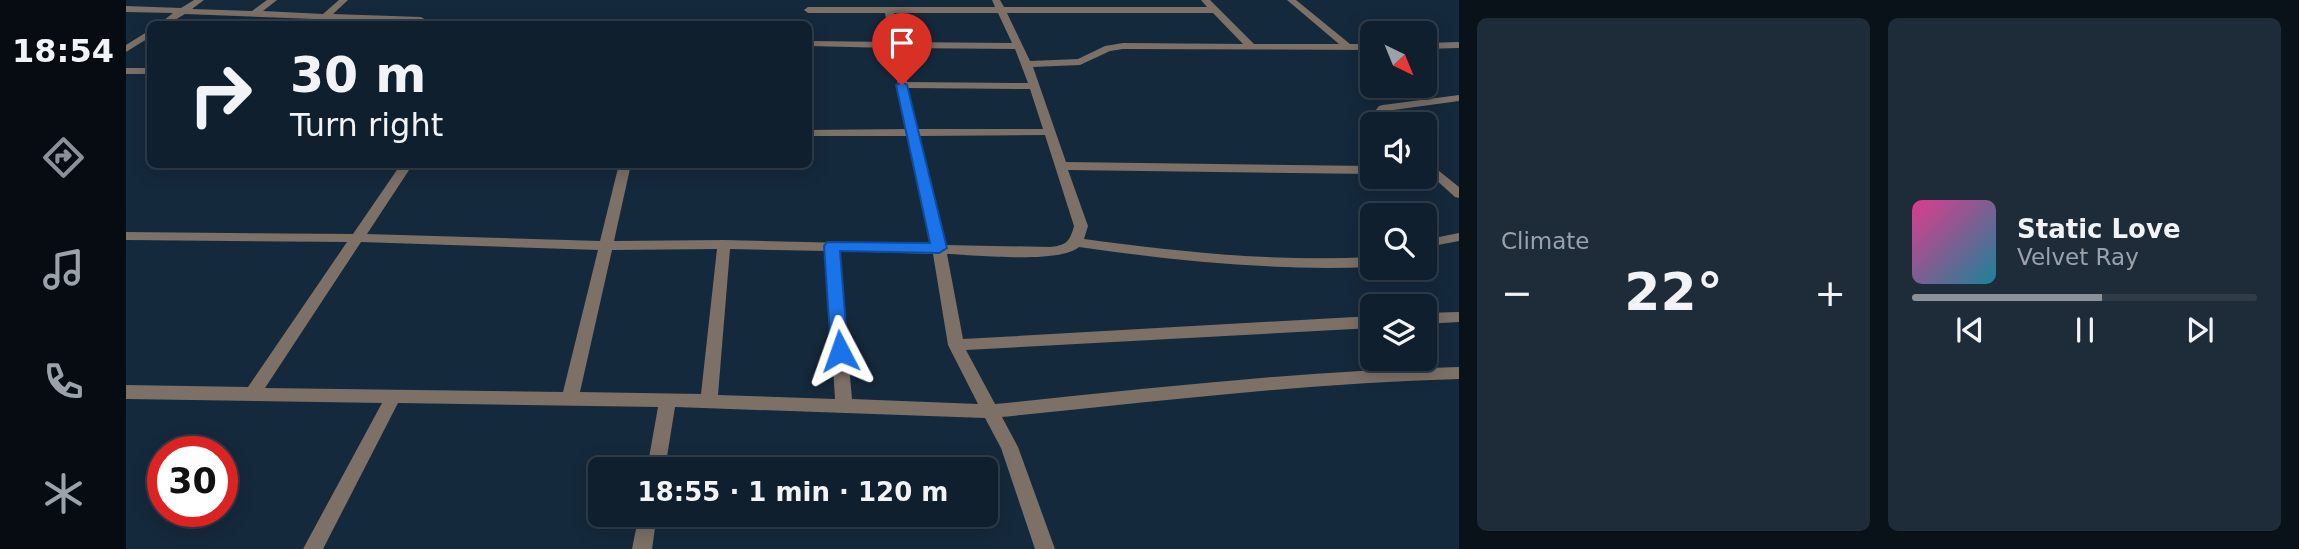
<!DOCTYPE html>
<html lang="en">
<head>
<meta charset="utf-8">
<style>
	body { margin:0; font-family:"DejaVu Sans",sans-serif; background:#1e2c39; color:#f1f3f6; height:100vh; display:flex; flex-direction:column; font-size:26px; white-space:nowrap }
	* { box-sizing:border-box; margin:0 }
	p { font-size:23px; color:#9ca2aa }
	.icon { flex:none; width:38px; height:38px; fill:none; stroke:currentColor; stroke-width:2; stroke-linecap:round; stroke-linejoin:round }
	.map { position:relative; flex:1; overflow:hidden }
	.panel { display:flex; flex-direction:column; gap:18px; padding:18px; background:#091119; width:840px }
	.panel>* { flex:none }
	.banner { position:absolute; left:21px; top:21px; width:665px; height:147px; border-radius:10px; box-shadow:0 4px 18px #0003,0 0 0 2px #303d49; background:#101f2d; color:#f1f3f6; overflow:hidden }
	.needle { width:46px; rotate:137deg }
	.controls { position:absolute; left:1234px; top:21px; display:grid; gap:14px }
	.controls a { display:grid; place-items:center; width:77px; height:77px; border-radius:10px; background:#101f2d; box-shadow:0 4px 18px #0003,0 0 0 2px #303d49; font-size:35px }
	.speed { position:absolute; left:21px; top:436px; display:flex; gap:14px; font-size:35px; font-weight:700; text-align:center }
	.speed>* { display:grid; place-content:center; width:91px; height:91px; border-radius:50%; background:#101f2d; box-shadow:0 4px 18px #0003,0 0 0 2px #303d49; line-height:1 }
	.speed .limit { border:10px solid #d22; background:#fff; color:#111 }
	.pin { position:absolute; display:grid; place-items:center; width:60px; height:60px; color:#fff; margin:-72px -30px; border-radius:50% 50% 50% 0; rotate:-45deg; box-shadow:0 0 7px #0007 }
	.pin .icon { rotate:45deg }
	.me { position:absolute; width:77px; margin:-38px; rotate:356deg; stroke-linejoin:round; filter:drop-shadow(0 0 5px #0008) }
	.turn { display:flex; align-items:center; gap:24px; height:147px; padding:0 28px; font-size:32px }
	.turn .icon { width:91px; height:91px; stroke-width:2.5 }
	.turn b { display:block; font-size:49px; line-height:60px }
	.big { font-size:52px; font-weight:800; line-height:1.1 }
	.panel .tile { flex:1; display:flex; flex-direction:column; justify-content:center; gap:10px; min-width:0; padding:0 24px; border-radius:10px; background:#1e2c39 }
	.song { display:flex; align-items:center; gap:21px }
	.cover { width:84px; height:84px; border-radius:10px; background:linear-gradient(135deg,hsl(330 70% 55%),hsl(190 70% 35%)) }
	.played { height:7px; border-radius:4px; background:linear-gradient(90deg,#8c9099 55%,#303d49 55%) }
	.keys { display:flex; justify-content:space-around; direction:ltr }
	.heat { display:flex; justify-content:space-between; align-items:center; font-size:38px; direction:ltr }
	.panel .tiles { flex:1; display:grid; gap:18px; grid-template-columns:repeat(2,1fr) }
	.trip { position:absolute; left:462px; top:457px; width:410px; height:70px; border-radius:10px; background:#101f2d; box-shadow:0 4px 18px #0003,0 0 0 2px #303d49; font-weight:800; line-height:70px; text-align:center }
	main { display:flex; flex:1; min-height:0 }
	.tabs { display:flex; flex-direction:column; width:126px; justify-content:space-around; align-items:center; background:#060c12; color:#9ca2aa }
	.tabs .icon { width:49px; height:49px }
	.tabs .active { color:#8c9099 }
	.tabs b { font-size:32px; color:#f1f3f6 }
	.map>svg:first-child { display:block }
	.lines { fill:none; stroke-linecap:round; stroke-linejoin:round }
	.minor { fill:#7c7067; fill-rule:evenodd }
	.route { fill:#1a73e8; stroke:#114b97; stroke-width:2 }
</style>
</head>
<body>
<main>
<nav class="tabs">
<b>18:54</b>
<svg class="icon active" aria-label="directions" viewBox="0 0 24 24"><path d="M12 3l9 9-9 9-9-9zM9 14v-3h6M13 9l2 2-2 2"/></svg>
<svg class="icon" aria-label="music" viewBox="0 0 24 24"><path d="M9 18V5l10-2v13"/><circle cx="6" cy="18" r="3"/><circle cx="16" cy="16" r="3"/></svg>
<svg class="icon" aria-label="phone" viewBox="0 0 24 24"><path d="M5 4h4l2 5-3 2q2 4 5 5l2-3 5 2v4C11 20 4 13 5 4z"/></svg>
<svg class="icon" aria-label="climate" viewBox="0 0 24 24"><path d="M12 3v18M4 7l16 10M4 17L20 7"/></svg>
</nav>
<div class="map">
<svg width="1333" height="549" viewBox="0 0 1333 549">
	<rect width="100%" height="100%" fill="#15293c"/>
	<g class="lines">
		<!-- minor -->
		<g class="minor">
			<path d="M 68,0 L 78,0 L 66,9 L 126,11 L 141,0 L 151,0 L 137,11 L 197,14 L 213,0 L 222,0 L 207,14 L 295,17 L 300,20 L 295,23 L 59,14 L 42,24 L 33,24 L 47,13 L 0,12 L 0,6 L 55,8 Z"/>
			<path d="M 866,0 L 874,0 L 878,7 L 1081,7 L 1075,0 L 1084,0 L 1128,44 L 1213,44 L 1161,0 L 1170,0 L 1224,44 L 1246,44 L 1246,50 L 997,49 L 984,51 L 954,65 L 907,67 L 940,162 L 1246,166 L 1246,174 L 942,170 L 962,226 L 958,239 C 1054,252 1149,262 1246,257 L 1246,267 C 1147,271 1051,261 953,247 C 934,264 849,255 821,254 L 837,339 L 1246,316 L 1246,328 L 840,350 L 869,404 C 1023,389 1178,370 1333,367 L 1333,379 C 1180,383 1028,402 876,417 L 892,447 L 929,549 L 909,549 L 875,448 L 859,418 L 549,407 L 539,469 L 521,469 L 532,407 L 272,403 L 197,549 L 177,549 L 256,403 L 0,399 L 0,385 L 122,387 L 221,242 L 0,240 L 0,232 L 227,234 L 275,164 L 287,164 L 241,234 L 474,241 L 493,164 L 505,164 L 488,241 L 598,240 L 806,245 L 782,136 L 682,136 L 682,130 L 780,129 L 765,48 L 682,46 L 684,41 L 764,42 L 759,13 L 682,13 L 678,10 L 682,7 L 869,7 ZM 768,13 L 872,13 L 886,43 L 773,42 ZM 881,13 L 1087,13 L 1117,44 L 997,43 L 979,46 L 952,59 L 904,61 ZM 774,48 L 889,49 L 902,83 L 781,82 ZM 782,88 L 904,89 L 917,129 L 792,129 ZM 919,135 L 948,226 C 944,241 941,245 925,247 L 819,245 L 793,136 ZM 235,242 L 472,250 L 437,392 L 139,388 ZM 591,249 L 575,394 L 454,392 L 486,250 ZM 604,249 L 700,251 L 709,399 L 592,395 ZM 713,251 L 807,254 L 822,345 L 852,404 L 726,399 Z"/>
			<path d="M 24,30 L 24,37 L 0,52 L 0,45 Z"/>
			<path d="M 1333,42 L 1333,48 L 1298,49 L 1298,43 Z"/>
			<rect x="0" y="68" width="24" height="6"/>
			<path d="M 1333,95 L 1333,101 L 1260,111 L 1257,115 L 1263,124 L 1252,124 L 1246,115 L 1253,106 L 1257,105 Z"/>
			<path d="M 1298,159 L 1333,187 L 1333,198 L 1329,197 L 1298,169 Z"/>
			<path d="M 1333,233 L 1333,241 L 1312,245 L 1298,250 L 1298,240 Z"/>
			<path d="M 1333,312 L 1333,322 L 1298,324 L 1298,313 Z"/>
			<path d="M 513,514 L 531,514 L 526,549 L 506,549 Z"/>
		</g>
	</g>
	<!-- route -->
	<path class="route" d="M 776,82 L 781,85 L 821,248 L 813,253 L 714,251 L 722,351 L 720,356 L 707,356 L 705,351 L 698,246 L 701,242 L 804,243 L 770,85 Z"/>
</svg>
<div class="controls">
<a><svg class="needle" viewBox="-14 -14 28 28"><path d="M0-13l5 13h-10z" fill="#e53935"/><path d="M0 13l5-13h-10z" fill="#9ca2aa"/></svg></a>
<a><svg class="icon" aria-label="sound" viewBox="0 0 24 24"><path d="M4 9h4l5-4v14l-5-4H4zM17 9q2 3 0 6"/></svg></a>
<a><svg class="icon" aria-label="search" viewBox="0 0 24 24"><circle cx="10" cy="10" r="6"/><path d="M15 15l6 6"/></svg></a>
<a><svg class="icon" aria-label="layers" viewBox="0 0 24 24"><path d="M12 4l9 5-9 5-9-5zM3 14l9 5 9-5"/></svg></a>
</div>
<div class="speed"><div class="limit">30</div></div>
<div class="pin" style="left:776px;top:85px;background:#d93025"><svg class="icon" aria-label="arrive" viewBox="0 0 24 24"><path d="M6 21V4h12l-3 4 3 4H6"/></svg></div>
<svg class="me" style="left:714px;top:351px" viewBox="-20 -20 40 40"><path d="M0-17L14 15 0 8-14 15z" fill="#1a73e8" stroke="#fff" stroke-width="4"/></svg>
<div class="trip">18:55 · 1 min · 120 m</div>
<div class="banner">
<div class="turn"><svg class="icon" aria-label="right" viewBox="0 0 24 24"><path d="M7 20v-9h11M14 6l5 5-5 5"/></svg><div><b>30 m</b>Turn right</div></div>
</div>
</div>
<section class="panel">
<div class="tiles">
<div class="tile"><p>Climate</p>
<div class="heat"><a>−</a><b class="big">22°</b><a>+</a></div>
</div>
<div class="tile">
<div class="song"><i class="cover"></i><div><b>Static Love</b><p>Velvet Ray</p></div></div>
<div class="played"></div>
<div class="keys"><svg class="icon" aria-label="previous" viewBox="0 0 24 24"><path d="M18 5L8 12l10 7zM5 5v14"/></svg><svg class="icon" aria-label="pause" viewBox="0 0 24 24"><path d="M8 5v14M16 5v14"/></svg><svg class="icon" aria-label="next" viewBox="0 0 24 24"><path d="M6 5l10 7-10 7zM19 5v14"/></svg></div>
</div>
</div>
</section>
</main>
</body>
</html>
